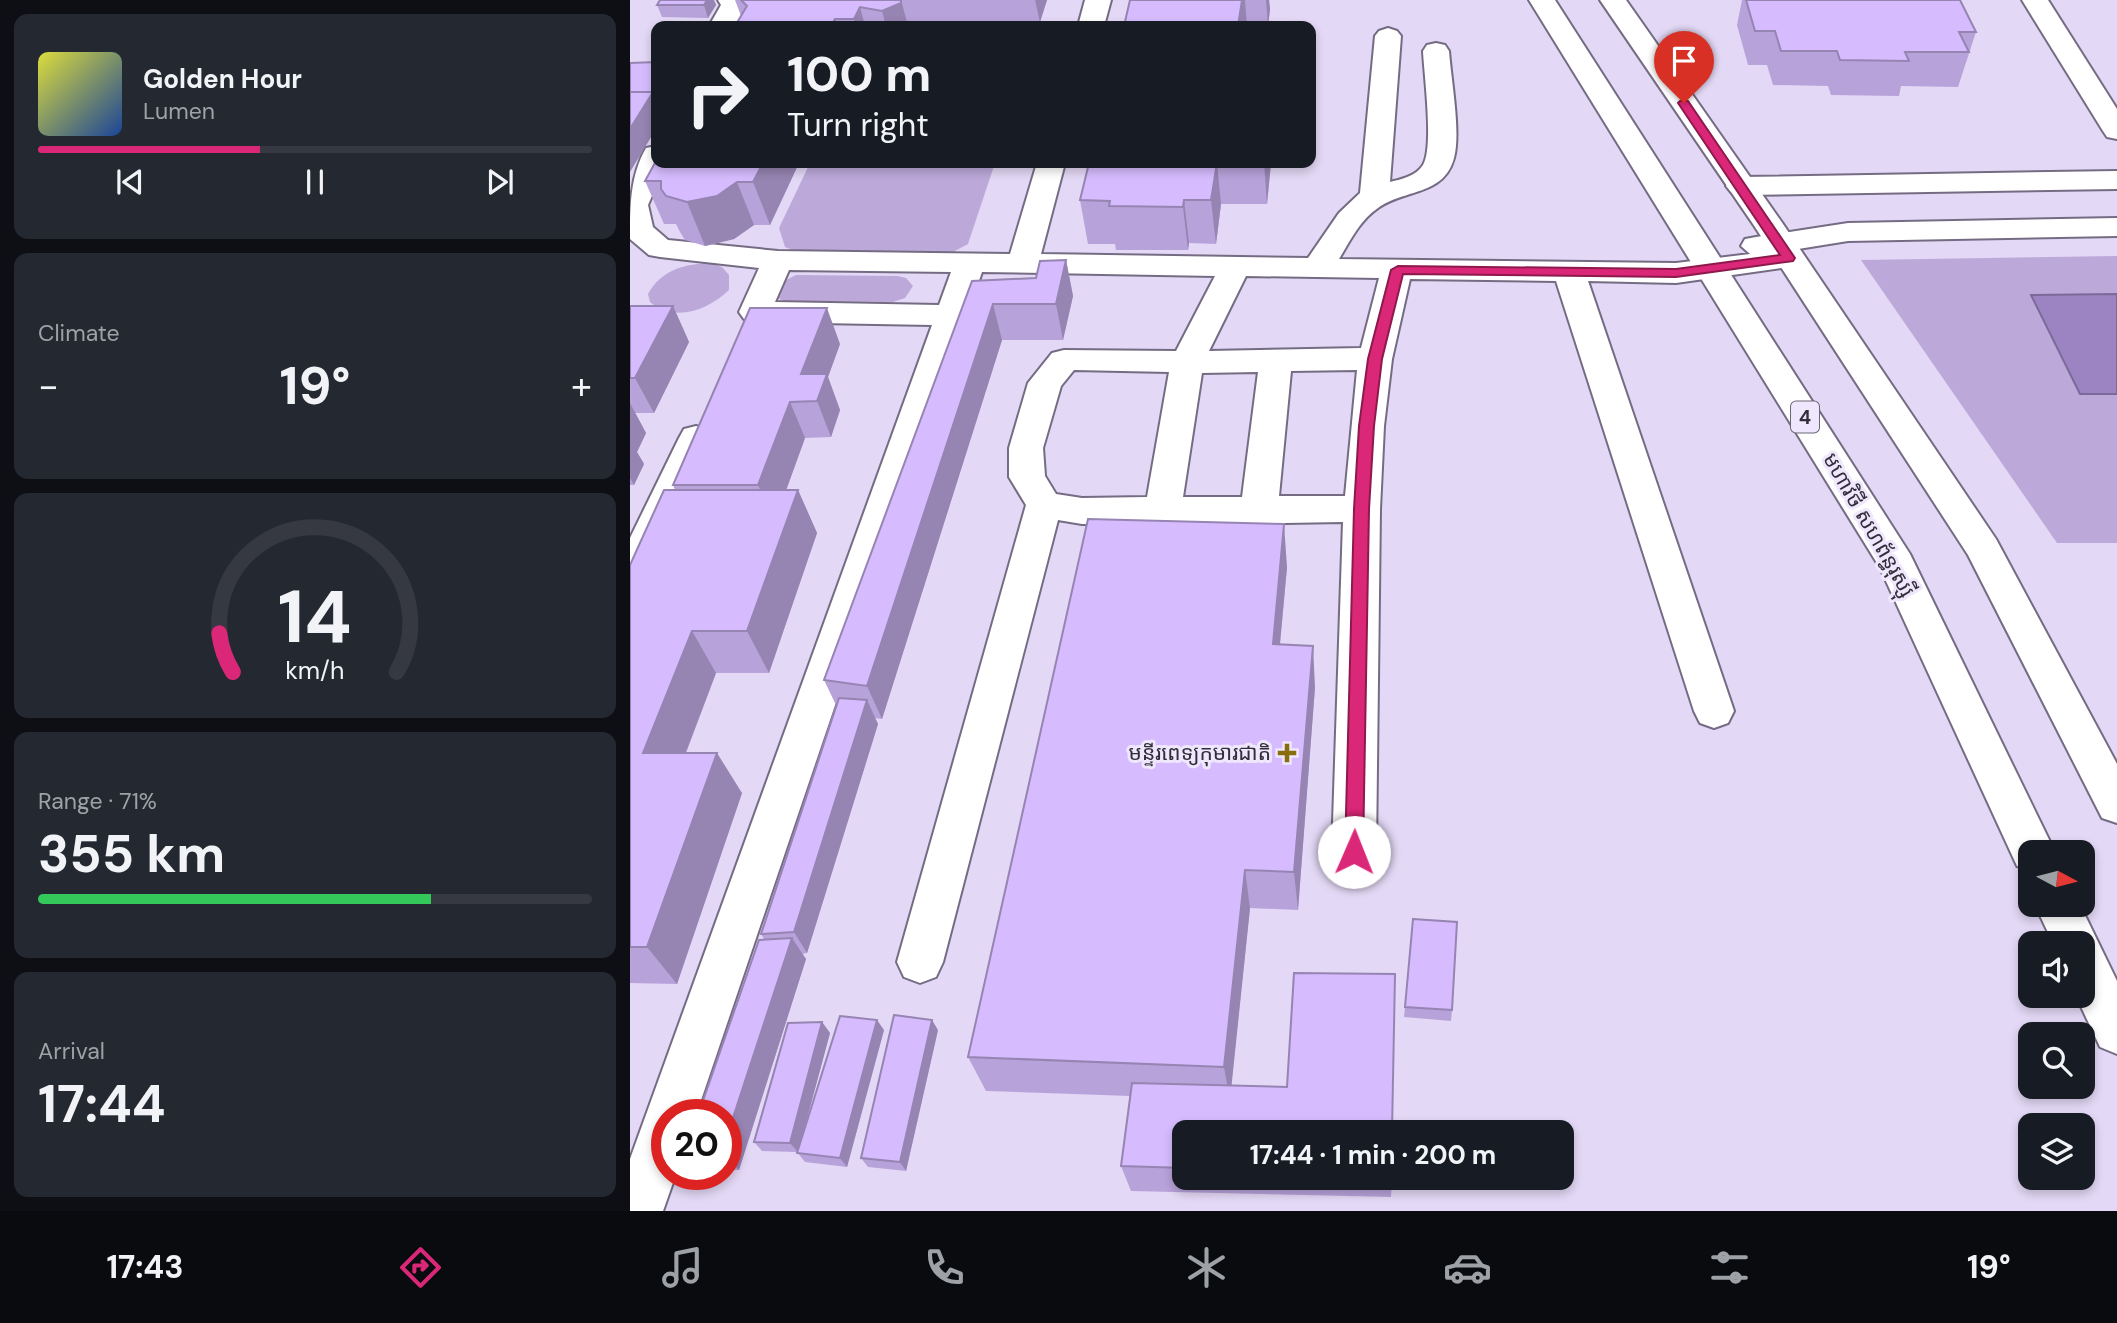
<!DOCTYPE html>
<html lang="en">
<head>
<meta charset="utf-8">
<style>
	body { margin:0; font-family:"DM Sans","Noto Sans Khmer",sans-serif; background:#242831; color:#f1f3f6; height:100vh; display:flex; flex-direction:column; font-size:26px; white-space:nowrap }
	* { box-sizing:border-box; margin:0 }
	p { font-size:23px; color:#9ea1a6 }
	.icon { flex:none; width:38px; height:38px; fill:none; stroke:currentColor; stroke-width:2; stroke-linecap:round; stroke-linejoin:round }
	.map { position:relative; flex:1; overflow:hidden }
	.drawer { display:flex; flex-direction:column; gap:14px; padding:14px; background:#0d0f14; width:630px }
	.drawer>* { flex:none }
	.top-card { position:absolute; left:21px; top:21px; width:665px; height:147px; border-radius:14px; box-shadow:0 4px 10px #0003; background:#171b24; color:#f1f3f6; overflow:hidden }
	.needle { width:46px; rotate:97deg }
	.buttons { position:absolute; left:1388px; top:840px; display:grid; gap:14px }
	.buttons a { display:grid; place-items:center; width:77px; height:77px; border-radius:14px; background:#171b24; box-shadow:0 4px 10px #0003; font-size:35px }
	.speed { position:absolute; left:21px; top:1099px; display:flex; gap:14px; font-size:35px; font-weight:700; text-align:center }
	.speed>* { display:grid; place-content:center; width:91px; height:91px; border-radius:50%; background:#171b24; box-shadow:0 4px 10px #0003; line-height:1 }
	.speed .limit { border:10px solid #d22; background:#fff; color:#111 }
	.pin { position:absolute; display:grid; place-items:center; width:60px; height:60px; color:#fff; margin:-72px -30px; border-radius:50% 50% 50% 0; rotate:-45deg; box-shadow:0 0 7px #0007 }
	.pin .icon { rotate:45deg }
	.me { position:absolute; width:77px; margin:-38px; rotate:1deg; stroke-linejoin:round; filter:drop-shadow(0 0 5px #0008) }
	.turn { display:flex; align-items:center; gap:24px; height:147px; padding:0 21px; font-size:32px }
	.turn .icon { width:91px; height:91px; stroke-width:2.5 }
	.turn b { display:block; font-size:49px; line-height:60px }
	.big { font-size:52px; font-weight:700; line-height:1.1 }
	.drawer .tile { flex:1; display:flex; flex-direction:column; justify-content:center; gap:10px; min-width:0; padding:0 24px; border-radius:14px; background:#242831 }
	.drawer .dial { align-items:center; gap:0 }
	.dial svg { height:182px; overflow:visible; fill:none; stroke:#363941; stroke-width:7; stroke-linecap:round; text-anchor:middle }
	.dial text { fill:#f1f3f6; stroke:none }
	.song { display:flex; align-items:center; gap:21px }
	.cover { width:84px; height:84px; border-radius:10px; background:linear-gradient(135deg,hsl(60 70% 55%),hsl(220 70% 35%)) }
	.played { height:7px; border-radius:4px; background:linear-gradient(90deg,#db2777 40%,#363941 40%) }
	.keys { display:flex; justify-content:space-around; direction:ltr }
	.heat { display:flex; justify-content:space-between; align-items:center; font-size:38px; direction:ltr }
	.charge { height:10px; border-radius:5px; background:linear-gradient(90deg,#34c759 71%,#363941 0) }
	.trip { position:absolute; left:542px; top:1120px; width:402px; height:70px; border-radius:14px; background:#171b24; box-shadow:0 4px 10px #0003; font-weight:700; line-height:70px; text-align:center }
	.dock { display:flex; height:112px; justify-content:space-around; align-items:center; background:#090b0e; color:#9ea1a6 }
	.dock .icon { width:49px; height:49px }
	.dock .on { color:#db2777 }
	.dock b { font-size:32px; color:#f1f3f6 }
	main { display:flex; flex:1; min-height:0 }
	.map>svg:first-child { display:block }
	.green { fill:#bca9da }
	.water { fill:#9c83c2; stroke:#7c6a99; stroke-width:2 }
	.lines { fill:none; stroke-linecap:round; stroke-linejoin:round }
	.minor-casing { stroke:#756c84; stroke-width:4 }
	.highway-casing { stroke:#756c84; stroke-width:4 }
	.minor { fill:#fff; fill-rule:evenodd }
	.highway { fill:#fff; fill-rule:evenodd }
	.wall { fill:#b8a2da }
	.shaded-wall { fill:#9684b2 }
	.building { fill:#d6bcfe; stroke:#9684b2; stroke-width:2 }
	.route { fill:#db2777; stroke:#8e194d; stroke-width:2 }
	.poi-dot { fill:#876d0c; stroke:#efe7fd; stroke-width:2.5 }
	.labels { text-anchor:middle; dominant-baseline:central; stroke-width:6; stroke-linejoin:round; paint-order:stroke }
	.shield { fill:#efe7fd; stroke:#6b6674; stroke-width:2 }
	.shield-label { font-size:19px; font-weight:bold; fill:#322e39 }
	.street-label { font-size:21px; fill:#322e39; stroke:#efe7fd }
	.poi-label { font-size:21px; fill:#322e39; stroke:#efe7fd; text-anchor:end }
</style>
</head>
<body>
<main>
<section class="drawer">
<div class="tile">
<div class="song"><i class="cover"></i><div><b>Golden Hour</b><p>Lumen</p></div></div>
<div class="played"></div>
<div class="keys"><svg class="icon" aria-label="previous" viewBox="0 0 24 24"><path d="M18 5L8 12l10 7zM5 5v14"/></svg><svg class="icon" aria-label="pause" viewBox="0 0 24 24"><path d="M8 5v14M16 5v14"/></svg><svg class="icon" aria-label="next" viewBox="0 0 24 24"><path d="M6 5l10 7-10 7zM19 5v14"/></svg></div>
</div>
<div class="tile"><p>Climate</p>
<div class="heat"><a>−</a><b class="big">19°</b><a>+</a></div>
</div>
<div class="tile dial"><svg viewBox="0 0 100 80">
<path d="M14 69A42 42 0 1 1 86 69"/>
<path d="M14 69A42 42 0 0 1 8 52" stroke="#db2777"/>
<text x="50" y="56" font-size="32" font-weight="700">14</text>
<text x="50" y="72" font-size="11">km/h</text>
</svg></div>
<div class="tile"><p>Range · 71%</p><b class="big">355 km</b><div class="charge"></div></div>
<div class="tile"><p>Arrival</p><b class="big">17:44</b></div>
</section>
<div class="map">
<svg width="1487" height="1211" viewBox="0 0 1487 1211">
	<rect width="100%" height="100%" fill="#e3d8f5"/>
	<!-- green -->
	<g class="green">
		<path d="M 180,163 L 365,163 L 338,244 L 323,252 L 165,251 L 155,247 L 149,228 Z"/>
		<path d="M 1487,256 L 1487,543 L 1427,543 L 1231,260 Z"/>
		<path d="M 80,263 L 92,267 L 99,275 L 99,290 C 78,310 45,323 20,302 L 18,294 C 31,270 54,264 80,263 Z"/>
		<path d="M 166,275 L 268,276 L 276,278 L 283,286 L 275,298 L 263,302 L 153,301 L 145,296 L 148,284 Z"/>
	</g>
	<!-- water -->
	<path class="water" d="M 1487,294 L 1487,394 L 1450,394 L 1401,295 Z"/>
	<g class="lines">
		<!-- minor casing -->
		<g class="minor-casing">
			<g id="minor">
				<path d="M 88,0 L 114,0 L 117,5 L 105,26 L 79,26 L 91,5 Z"/>
				<path d="M 455,0 L 481,0 L 474,26 L 448,26 Z"/>
				<path d="M 1392,0 L 1418,0 L 1487,109 L 1487,139 L 1477,137 L 1473,131 Z"/>
				<path d="M 758,28 L 767,31 L 771,36 L 760,182 C 772,179 786,176 793,165 C 804,147 794,74 793,51 L 797,45 L 806,43 L 815,45 L 819,51 C 821,79 831,132 824,158 C 814,196 774,189 748,208 C 730,220 720,241 709,259 L 1046,263 L 1120,254 L 1111,246 L 1115,239 L 1126,237 L 1218,223 L 1487,218 L 1487,236 L 1218,241 L 1162,250 L 1169,251 L 1173,258 L 1169,265 L 1158,267 L 1046,283 L 958,281 L 1104,711 L 1098,723 L 1084,728 L 1070,723 L 1064,711 L 926,281 L 780,279 L 762,359 L 754,426 L 750,509 L 746,852 L 740,866 L 724,871 L 708,866 L 702,852 L 713,522 L 533,525 L 452,524 L 428,520 L 313,962 L 306,977 L 290,983 L 274,977 L 267,962 L 396,505 L 379,477 L 379,448 L 398,383 L 422,353 L 434,350 L 546,351 L 585,276 L 352,272 L 66,1115 L 37,1115 L 37,1174 L 46,1174 L 33,1211 L 0,1211 L 0,1159 L 302,325 L 125,322 L 114,319 L 109,312 L 129,268 L 30,257 L 19,255 L 0,239 C 0,206 0,176 16,148 L 26,146 L 26,163 L 36,163 L 18,205 L 23,227 L 38,240 L 148,251 L 380,254 L 407,163 L 435,163 L 411,254 L 678,258 L 709,213 L 730,193 L 745,36 L 749,31 ZM 159,270 L 321,272 L 309,305 L 145,302 ZM 616,276 L 749,278 L 731,348 L 579,351 ZM 444,370 L 539,372 L 517,497 L 452,498 L 426,494 L 415,476 L 413,448 L 431,386 ZM 727,370 L 715,496 L 649,496 L 661,371 ZM 628,372 L 612,497 L 553,497 L 572,373 Z"/>
				<path d="M 1487,171 L 1487,189 L 1111,195 L 1101,192 L 1096,186 L 1101,180 L 1111,177 Z"/>
				<path d="M 66,426 L 78,429 L 83,438 L 19,577 L 13,587 L 0,591 L 0,538 L 49,438 L 54,429 Z"/>
			</g>
		</g>
		<!-- highway casing -->
		<g class="highway-casing">
			<g id="highway">
				<path d="M 899,0 L 925,0 L 1280,554 L 1425,852 L 1400,852 L 1400,870 L 1387,866 L 1250,568 Z"/>
				<path d="M 970,0 L 996,0 L 1153,224 L 1366,539 L 1487,764 L 1487,823 L 1472,818 L 1338,555 L 1123,224 Z"/>
				<path d="M 1405,905 L 1450,905 L 1487,981 L 1487,1054 L 1470,1047 L 1446,996 L 1452,996 L 1452,943 L 1423,943 Z"/>
			</g>
		</g>
		<!-- minor -->
		<use href="#minor" class="minor"/>
		<!-- highway -->
		<use href="#highway" class="highway"/>
	</g>
	<!-- wall -->
	<g class="wall">
		<path d="M 30,0 L 84,0 L 86,5 L 78,18 L 32,17 L 27,5 Z"/>
		<path d="M 105,0 L 417,0 L 410,22 L 277,21 L 278,26 L 105,26 L 111,16 Z"/>
		<path d="M 500,0 L 639,0 L 640,9 L 638,26 L 494,26 Z"/>
		<path d="M 1112,0 L 1330,0 L 1346,32 L 1328,87 L 1271,86 L 1269,96 L 1201,95 L 1198,86 L 1143,85 L 1137,65 L 1118,65 L 1107,25 Z"/>
		<path d="M 26,163 L 169,163 L 140,225 L 124,225 L 104,239 L 75,246 L 55,240 L 50,232 L 46,224 L 34,224 L 15,181 Z"/>
		<path d="M 459,163 L 641,163 L 637,204 L 591,204 L 586,244 L 559,243 L 558,250 L 486,250 L 485,244 L 458,244 L 450,200 Z"/>
		<path d="M 436,260 L 443,296 L 433,340 L 372,340 L 252,719 L 245,718 L 248,724 L 177,953 L 172,954 L 176,959 L 109,1170 L 96,1170 L 96,1115 L 134,939 L 131,934 L 206,705 L 194,680 L 342,281 L 406,278 Z"/>
		<path d="M 0,306 L 43,306 L 59,342 L 24,413 L 5,413 L 16,433 L 7,452 L 14,464 L 4,485 L 0,485 Z"/>
		<path d="M 210,344 L 198,377 L 210,410 L 201,437 L 175,438 L 156,490 L 168,490 L 187,533 L 139,673 L 86,673 L 56,753 L 112,793 L 47,984 L 0,983 L 0,565 L 45,490 L 43,485 Z"/>
		<path d="M 657,567 L 650,644 L 685,687 L 668,910 L 620,908 L 601,1086 L 762,1132 L 555,1132 L 555,1178 L 762,1178 L 761,1197 L 501,1191 L 491,1166 L 500,1096 L 356,1091 L 338,1057 Z"/>
		<path d="M 775,1007 L 822,1010 L 821,1021 L 774,1017 Z"/>
		<path d="M 192,1022 L 200,1033 L 170,1144 L 254,1030 L 217,1167 L 175,1162 L 167,1152 L 132,1151 L 124,1142 Z"/>
		<path d="M 308,1030 L 276,1171 L 238,1167 L 231,1158 Z"/>
	</g>
	<!-- shaded-wall -->
	<g class="shaded-wall">
		<path d="M 77,0 L 84,0 L 86,5 L 78,18 L 74,5 Z"/>
		<path d="M 271,0 L 278,26 L 256,26 L 252,11 Z"/>
		<path d="M 405,0 L 417,0 L 410,22 Z"/>
		<path d="M 612,0 L 615,0 L 617,26 L 608,26 Z"/>
		<path d="M 636,0 L 639,0 L 640,9 L 638,26 Z"/>
		<path d="M 230,7 L 235,26 L 226,26 L 224,19 Z"/>
		<path d="M 205,19 L 207,26 L 201,26 Z"/>
		<path d="M 23,92 L 26,99 L 26,129 L 0,172 L 0,129 Z"/>
		<path d="M 133,163 L 169,163 L 140,225 L 123,182 Z"/>
		<path d="M 587,163 L 591,204 L 586,244 L 581,200 Z"/>
		<path d="M 634,163 L 641,163 L 637,204 Z"/>
		<path d="M 107,182 L 124,225 L 104,239 L 75,246 L 57,202 Z"/>
		<path d="M 554,200 L 559,243 L 558,250 L 553,207 Z"/>
		<path d="M 436,260 L 443,296 L 433,340 L 426,304 Z"/>
		<path d="M 363,304 L 372,340 L 252,719 L 237,686 Z"/>
		<path d="M 43,306 L 59,342 L 24,413 L 5,378 Z"/>
		<path d="M 197,308 L 210,344 L 198,377 L 210,410 L 201,437 L 187,401 L 171,374 Z"/>
		<path d="M 160,402 L 175,438 L 145,521 L 128,485 Z"/>
		<path d="M 0,403 L 16,433 L 7,452 L 14,464 L 4,485 L 0,478 Z"/>
		<path d="M 168,490 L 187,533 L 139,673 L 117,631 Z"/>
		<path d="M 654,524 L 657,567 L 646,686 L 643,644 Z"/>
		<path d="M 62,631 L 86,673 L 40,794 L 13,753 Z"/>
		<path d="M 683,646 L 685,687 L 668,910 L 664,872 Z"/>
		<path d="M 237,700 L 248,724 L 177,953 L 164,932 Z"/>
		<path d="M 87,753 L 112,793 L 47,984 L 17,947 Z"/>
		<path d="M 615,870 L 620,908 L 600,1100 L 594,1067 Z"/>
		<path d="M 162,938 L 176,959 L 109,1170 L 96,1157 L 96,1139 Z"/>
		<path d="M 247,1020 L 254,1030 L 217,1167 L 210,1158 Z"/>
		<path d="M 302,1020 L 308,1030 L 276,1171 L 270,1162 Z"/>
		<path d="M 192,1022 L 200,1033 L 168,1152 L 160,1143 Z"/>
	</g>
	<!-- building -->
	<g class="building">
		<path d="M 30,0 L 77,0 L 74,5 L 27,5 Z"/>
		<path d="M 111,0 L 271,0 L 271,3 L 252,11 L 230,7 L 224,19 L 205,19 L 201,26 L 105,26 L 117,6 Z"/>
		<path d="M 500,0 L 612,0 L 608,26 L 494,26 Z"/>
		<path d="M 1116,0 L 1330,0 L 1346,32 L 1329,32 L 1339,52 L 1275,52 L 1279,61 L 1210,60 L 1207,51 L 1151,51 L 1145,31 L 1125,31 Z"/>
		<path d="M 26,62 L 26,97 L 23,92 L 0,92 L 0,63 Z"/>
		<path d="M 0,92 L 23,92 L 0,129 Z"/>
		<path d="M 26,161 L 26,163 L 133,163 L 123,182 L 107,182 L 87,196 L 57,202 L 36,196 L 31,189 L 31,181 L 15,181 Z"/>
		<path d="M 459,163 L 587,163 L 581,200 L 554,200 L 553,207 L 479,206 L 480,201 L 450,200 Z"/>
		<path d="M 436,260 L 426,304 L 363,304 L 237,686 L 194,680 L 342,281 L 406,278 L 410,261 Z"/>
		<path d="M 0,306 L 43,306 L 5,378 L 0,378 Z"/>
		<path d="M 120,308 L 197,308 L 171,374 L 197,374 L 187,401 L 160,402 L 128,485 L 43,485 Z"/>
		<path d="M 34,490 L 168,490 L 117,631 L 62,631 L 13,753 L 87,753 L 17,947 L 0,947 L 0,565 Z"/>
		<path d="M 458,519 L 654,524 L 643,644 L 683,646 L 664,872 L 615,870 L 594,1067 L 338,1057 Z"/>
		<path d="M 209,698 L 237,700 L 164,932 L 131,934 Z"/>
		<path d="M 783,919 L 827,922 L 822,1010 L 775,1007 Z"/>
		<path d="M 162,938 L 96,1139 L 96,1115 L 68,1115 L 129,940 Z"/>
		<path d="M 664,973 L 765,974 L 762,1132 L 555,1132 L 555,1168 L 491,1166 L 502,1083 L 657,1087 Z"/>
		<path d="M 264,1015 L 302,1020 L 270,1162 L 231,1158 Z"/>
		<path d="M 210,1016 L 247,1020 L 210,1158 L 167,1153 Z"/>
		<path d="M 192,1022 L 160,1143 L 124,1142 L 158,1023 Z"/>
	</g>
	<!-- route -->
	<path class="route" d="M 1050,101 L 1058,101 L 1165,258 L 1163,261 L 1046,277 L 773,274 L 752,359 L 744,426 L 739,509 L 733,852 L 731,858 L 724,860 L 718,858 L 715,852 L 724,509 L 729,426 L 738,359 L 761,270 L 768,266 L 1046,269 L 1150,255 L 1048,103 Z"/>
	<!-- markers -->
	<path class="poi-dot" d="M653.5 742.5h7v7h7v7h-7v7h-7v-7h-7v-7h7z"/>
	<g class="labels">
		<!-- shield labels -->
		<rect class="shield" x="1161" y="401.5" width="28" height="31" rx="5"/>
		<g class="shield-label">
			<text x="1175" y="417">4</text>
		</g>
		<!-- street labels -->
		<g class="street-label">
			<text transform="translate(1239 525) rotate(60)">មហាវិថី សហព័ន្ធរុស្ស៊ី</text>
		</g>
		<!-- poi labels -->
		<g class="poi-label">
			<text x="641" y="753">មន្ទីរពេទ្យកុមារជាតិ</text>
		</g>
	</g>
</svg>
<div class="buttons">
<a><svg class="needle" viewBox="-14 -14 28 28"><path d="M0-13l5 13h-10z" fill="#e53935"/><path d="M0 13l5-13h-10z" fill="#9ea1a6"/></svg></a>
<a><svg class="icon" aria-label="sound" viewBox="0 0 24 24"><path d="M4 9h4l5-4v14l-5-4H4zM17 9q2 3 0 6"/></svg></a>
<a><svg class="icon" aria-label="search" viewBox="0 0 24 24"><circle cx="10" cy="10" r="6"/><path d="M15 15l6 6"/></svg></a>
<a><svg class="icon" aria-label="layers" viewBox="0 0 24 24"><path d="M12 4l9 5-9 5-9-5zM3 14l9 5 9-5"/></svg></a>
</div>
<div class="speed"><div class="limit">20</div></div>
<div class="pin" style="left:1054px;top:103px;background:#d93025"><svg class="icon" aria-label="arrive" viewBox="0 0 24 24"><path d="M6 21V4h12l-3 4 3 4H6"/></svg></div>
<svg class="me" style="left:724px;top:852px" viewBox="-20 -20 40 40"><circle r="19" fill="#fff"/><path d="M0-13L10 11 0 6-10 11z" fill="#db2777"/></svg>
<div class="trip">17:44 · 1 min · 200 m</div>
<div class="top-card">
<div class="turn"><svg class="icon" aria-label="right" viewBox="0 0 24 24"><path d="M7 20v-9h11M14 6l5 5-5 5"/></svg><div><b>100 m</b>Turn right</div></div>
</div>
</div>
</main>
<nav class="dock">
<b>17:43</b>
<svg class="icon on" aria-label="directions" viewBox="0 0 24 24"><path d="M12 3l9 9-9 9-9-9zM9 14v-3h6M13 9l2 2-2 2"/></svg>
<svg class="icon" aria-label="music" viewBox="0 0 24 24"><path d="M9 18V5l10-2v13"/><circle cx="6" cy="18" r="3"/><circle cx="16" cy="16" r="3"/></svg>
<svg class="icon" aria-label="phone" viewBox="0 0 24 24"><path d="M5 4h4l2 5-3 2q2 4 5 5l2-3 5 2v4C11 20 4 13 5 4z"/></svg>
<svg class="icon" aria-label="climate" viewBox="0 0 24 24"><path d="M12 3v18M4 7l16 10M4 17L20 7"/></svg>
<svg class="icon" aria-label="car" viewBox="0 0 24 24"><path d="M5 17H2v-5l4-1 3-4h7l3 4 3 1v5h-3M9 17h6M6 11h13"/><circle cx="7" cy="17" r="2"/><circle cx="17" cy="17" r="2"/></svg>
<svg class="icon" aria-label="filters" viewBox="0 0 24 24"><path d="M4 7h16M4 17h16"/><circle cx="9" cy="7" r="2"/><circle cx="15" cy="17" r="2"/></svg>
<b>19°</b>
</nav>
</body>
</html>
